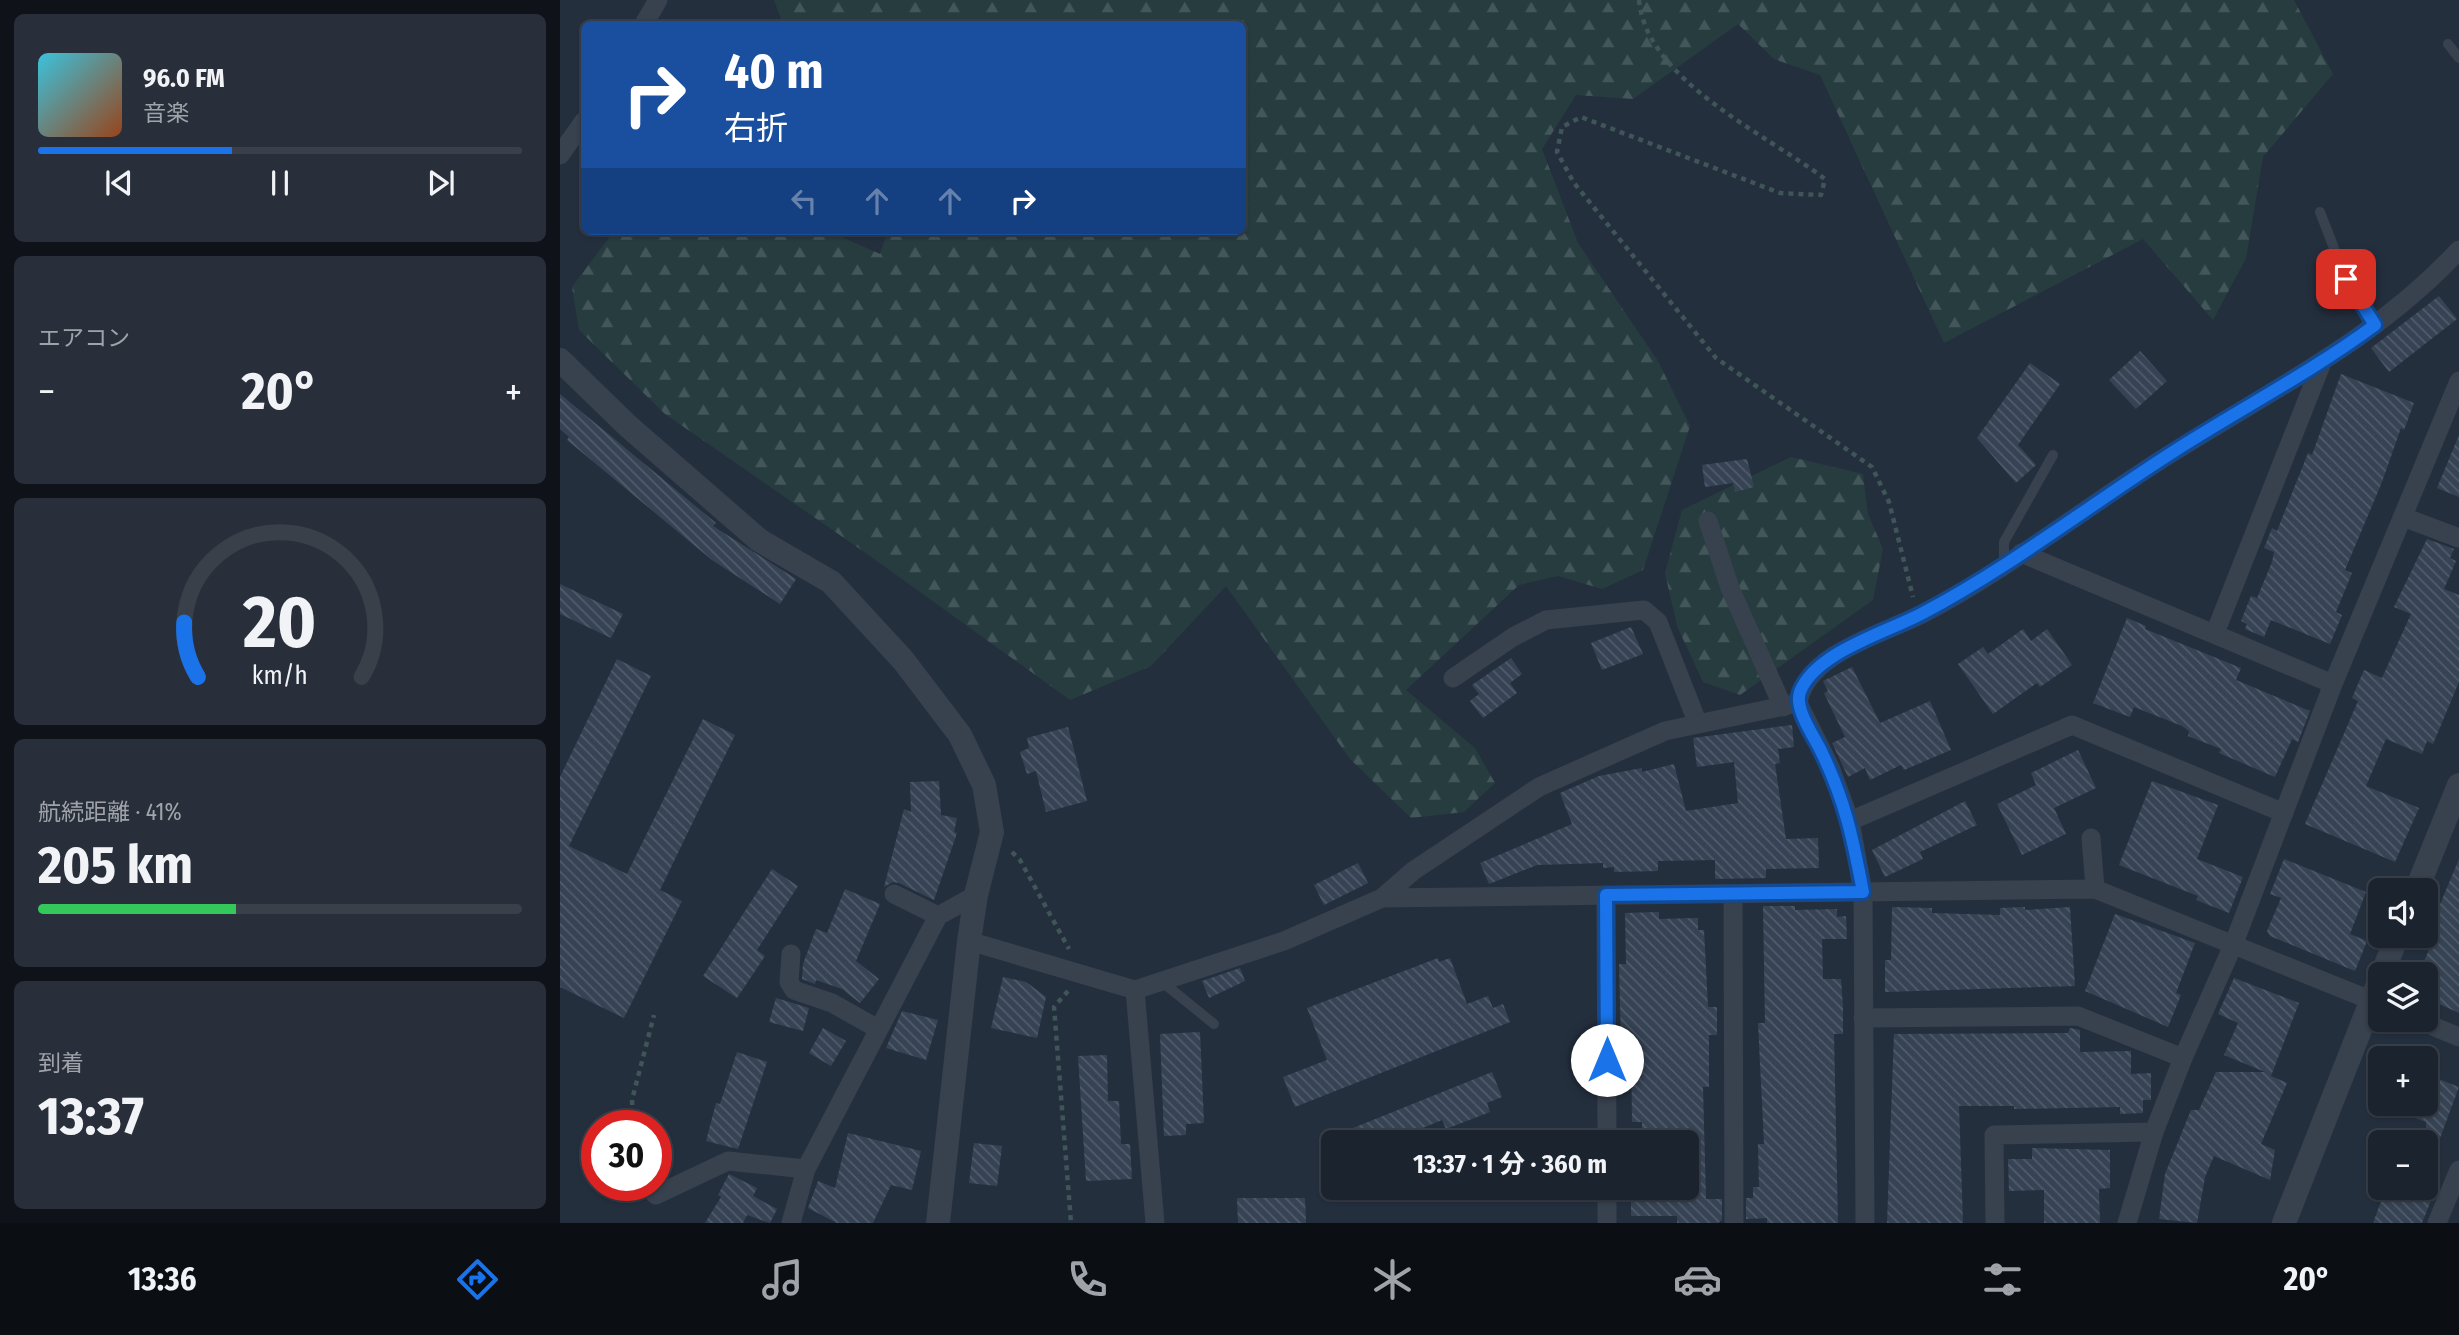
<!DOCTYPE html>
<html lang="ja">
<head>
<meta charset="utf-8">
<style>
	body { margin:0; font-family:"Fira Sans Condensed","Noto Sans JP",sans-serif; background:#282f3a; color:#f1f3f6; height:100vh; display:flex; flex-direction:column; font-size:26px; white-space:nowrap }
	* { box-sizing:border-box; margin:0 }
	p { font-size:23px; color:#a0a4aa }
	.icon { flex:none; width:38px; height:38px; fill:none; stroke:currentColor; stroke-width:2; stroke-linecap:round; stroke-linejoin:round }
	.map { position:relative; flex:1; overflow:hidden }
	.side { display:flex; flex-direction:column; gap:14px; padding:14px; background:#0f1319; width:560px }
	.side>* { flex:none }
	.hud { position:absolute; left:21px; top:21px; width:665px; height:214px; border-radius:10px; box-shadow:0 2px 5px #0004,0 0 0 2px #39404a; background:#1a4fa0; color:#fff; overflow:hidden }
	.controls { position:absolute; left:1808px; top:878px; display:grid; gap:14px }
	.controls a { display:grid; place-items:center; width:70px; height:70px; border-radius:10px; background:#1b232e; box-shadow:0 2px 5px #0004,0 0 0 2px #39404a; font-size:35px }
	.speed { position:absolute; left:21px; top:1110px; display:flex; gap:14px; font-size:35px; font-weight:700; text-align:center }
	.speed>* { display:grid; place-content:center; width:91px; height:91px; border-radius:50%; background:#1b232e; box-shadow:0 2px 5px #0004,0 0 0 2px #39404a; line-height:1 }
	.speed .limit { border:10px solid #d22; background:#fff; color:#111 }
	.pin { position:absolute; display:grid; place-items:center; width:60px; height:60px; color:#fff; margin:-30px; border-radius:14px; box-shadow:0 4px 10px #0006 }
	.me { position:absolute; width:77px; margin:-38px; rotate:0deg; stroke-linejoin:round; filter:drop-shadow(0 0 5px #0008) }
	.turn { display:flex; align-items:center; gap:24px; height:147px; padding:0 28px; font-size:32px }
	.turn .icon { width:91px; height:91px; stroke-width:2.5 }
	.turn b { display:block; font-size:49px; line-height:60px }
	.lanes { display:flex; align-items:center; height:66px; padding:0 28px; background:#0003; justify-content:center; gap:35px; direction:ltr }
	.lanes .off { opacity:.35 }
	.big { font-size:52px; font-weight:700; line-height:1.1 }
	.side .tile { flex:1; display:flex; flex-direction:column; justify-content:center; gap:10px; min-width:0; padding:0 24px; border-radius:10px; background:#282f3a }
	.side .dial { align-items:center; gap:0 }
	.dial svg { height:182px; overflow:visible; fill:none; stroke:#39404a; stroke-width:7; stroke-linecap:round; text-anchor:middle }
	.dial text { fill:#f1f3f6; stroke:none }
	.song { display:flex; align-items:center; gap:21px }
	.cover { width:84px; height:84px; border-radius:10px; background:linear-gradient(135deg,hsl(190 70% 55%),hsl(20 70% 35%)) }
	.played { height:7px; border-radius:4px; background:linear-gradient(90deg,#1a73e8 40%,#39404a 40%) }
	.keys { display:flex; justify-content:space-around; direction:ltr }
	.heat { display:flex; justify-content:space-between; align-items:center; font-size:38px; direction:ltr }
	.charge { height:10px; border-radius:5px; background:linear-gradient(90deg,#34c759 41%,#39404a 0) }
	.trip { position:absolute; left:761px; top:1130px; width:378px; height:70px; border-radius:10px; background:#1b232e; box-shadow:0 2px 5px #0004,0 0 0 2px #39404a; font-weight:700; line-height:70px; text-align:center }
	.tab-bar { display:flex; height:112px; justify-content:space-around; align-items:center; background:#0b0e12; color:#a0a4aa }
	.tab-bar .icon { width:49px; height:49px }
	.tab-bar .active { color:#1a73e8 }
	.tab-bar b { font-size:32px; color:#f1f3f6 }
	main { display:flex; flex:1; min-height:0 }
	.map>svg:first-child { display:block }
	.forest { fill:url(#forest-firs) }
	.building { fill:url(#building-back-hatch) }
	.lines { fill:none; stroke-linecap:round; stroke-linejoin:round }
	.path { stroke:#3f5557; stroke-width:4.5; stroke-dasharray:5 5; stroke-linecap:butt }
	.service { stroke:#38414e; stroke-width:10 }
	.minor { stroke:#38414e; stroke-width:19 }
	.tertiary { stroke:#38414e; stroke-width:24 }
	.route-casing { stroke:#114b97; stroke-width:18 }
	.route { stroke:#1a73e8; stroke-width:12 }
</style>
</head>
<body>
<main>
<section class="side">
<div class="tile">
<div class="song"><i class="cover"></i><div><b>96.0 FM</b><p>音楽</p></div></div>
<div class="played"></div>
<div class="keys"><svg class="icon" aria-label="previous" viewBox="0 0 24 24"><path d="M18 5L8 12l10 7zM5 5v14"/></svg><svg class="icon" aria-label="pause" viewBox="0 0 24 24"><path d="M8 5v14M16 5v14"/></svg><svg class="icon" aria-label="next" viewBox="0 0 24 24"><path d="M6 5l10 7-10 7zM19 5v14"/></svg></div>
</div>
<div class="tile"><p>エアコン</p>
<div class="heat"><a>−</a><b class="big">20°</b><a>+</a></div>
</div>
<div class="tile dial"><svg viewBox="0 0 100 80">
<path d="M14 69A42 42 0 1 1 86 69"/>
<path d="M14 69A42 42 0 0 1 8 45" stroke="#1a73e8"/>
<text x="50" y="56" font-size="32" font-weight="700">20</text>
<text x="50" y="72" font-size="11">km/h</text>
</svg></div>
<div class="tile"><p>航続距離 · 41%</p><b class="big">205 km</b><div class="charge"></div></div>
<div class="tile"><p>到着</p><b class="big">13:37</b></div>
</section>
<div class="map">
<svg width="1899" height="1223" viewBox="0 0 1899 1223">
	<defs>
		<pattern id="forest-firs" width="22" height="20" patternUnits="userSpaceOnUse" patternTransform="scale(1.75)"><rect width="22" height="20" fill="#263c3f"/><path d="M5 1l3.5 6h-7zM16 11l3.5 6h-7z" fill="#435659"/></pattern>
		<pattern id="building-back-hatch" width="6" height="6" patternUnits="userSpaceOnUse" patternTransform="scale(1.75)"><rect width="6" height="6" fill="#364354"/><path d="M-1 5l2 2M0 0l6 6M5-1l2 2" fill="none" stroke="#515c6b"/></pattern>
	</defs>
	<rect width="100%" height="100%" fill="#242f3e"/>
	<!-- forest -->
	<g class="forest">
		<path d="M 214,0 L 1734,0 L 1773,74 L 1703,157 L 1686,258 L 1653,320 L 1583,239 L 1384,343 L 1260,75 L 1214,59 L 1178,24 L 1073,99 L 1016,95 L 982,149 L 1018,243 L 1098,361 L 1130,426 L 1083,570 L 1042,589 L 998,576 L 959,585 L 846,690 L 915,748 L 935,783 L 904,812 L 851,818 L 790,759 L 666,586 L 591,666 L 510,700 L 310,556 L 105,414 L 19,330 L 12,287 L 54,231 L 268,231 L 320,254 L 328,231 L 682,231 L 682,24 L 223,24 Z"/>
		<path d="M 1231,457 L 1303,474 L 1308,514 L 1323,549 L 1313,600 L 1180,695 L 1143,682 L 1117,626 L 1105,573 L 1122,510 Z"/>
	</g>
	<!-- building -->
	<g class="building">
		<path d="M 1879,296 L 1897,319 L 1829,372 L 1811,348 Z"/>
		<path d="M 1580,351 L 1607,381 L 1576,409 L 1549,380 Z"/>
		<path d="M 1470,363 L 1500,384 L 1458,445 L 1476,465 L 1456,483 L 1417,438 Z"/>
		<path d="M 1781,374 L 1854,403 L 1844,430 L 1841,428 L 1822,482 L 1785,570 L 1792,573 L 1776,612 L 1782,615 L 1770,644 L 1711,620 L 1704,637 L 1685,629 L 1687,624 L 1681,621 L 1691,596 L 1697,598 L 1712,562 L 1714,552 L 1704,548 L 1712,528 L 1717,531 L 1748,453 L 1752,455 Z"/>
		<path d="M 0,394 L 156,523 L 153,526 L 236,579 L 220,604 L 152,560 L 7,440 L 9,437 L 0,429 Z"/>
		<path d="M 1899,435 L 1899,497 L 1877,488 Z"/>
		<path d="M 1187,459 L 1194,487 L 1175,492 L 1173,483 L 1145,487 L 1142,465 Z"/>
		<path d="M 1867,539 L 1894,549 L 1890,558 L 1896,561 L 1884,589 L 1899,595 L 1899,682 L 1873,744 L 1867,741 L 1862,754 L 1826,739 L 1806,786 L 1859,808 L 1835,862 L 1745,824 L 1798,701 L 1792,698 L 1804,670 L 1822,678 L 1851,614 L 1834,607 Z"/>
		<path d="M 0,584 L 63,614 L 51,638 L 0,614 Z"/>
		<path d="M 1567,618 L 1586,626 L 1585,629 L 1681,668 L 1676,680 L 1750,711 L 1738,742 L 1732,739 L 1715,777 L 1659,753 L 1661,749 L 1628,736 L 1629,731 L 1622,726 L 1574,707 L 1570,717 L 1533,703 Z"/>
		<path d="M 1071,627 L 1083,654 L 1042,670 L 1031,643 Z"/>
		<path d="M 1463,629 L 1471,641 L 1487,629 L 1512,665 L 1480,687 L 1477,683 L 1433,714 L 1398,664 L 1423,647 L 1428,654 Z"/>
		<path d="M 951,658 L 962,674 L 950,683 L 957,693 L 923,718 L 910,701 L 919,694 L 912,685 Z"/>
		<path d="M 57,659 L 91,676 L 9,846 L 67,874 L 143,719 L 175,735 L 100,890 L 122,901 L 64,1018 L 0,987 L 0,777 Z"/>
		<path d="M 1292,667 L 1320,723 L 1370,701 L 1391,750 L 1344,770 L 1341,765 L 1310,780 L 1305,768 L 1288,777 L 1272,743 L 1285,737 L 1264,693 L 1268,691 L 1263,681 Z"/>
		<path d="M 1232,725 L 1234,747 L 1218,749 L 1220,763 L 1215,764 L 1226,839 L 1258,838 L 1259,868 L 1206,869 L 1206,878 L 1155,879 L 1155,860 L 1098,861 L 1098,871 L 1054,872 L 1054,867 L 1043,868 L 1043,863 L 977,865 L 929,884 L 920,863 L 1012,824 L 1000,793 L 1039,776 L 1082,768 L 1082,772 L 1114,764 L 1126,811 L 1178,803 L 1174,762 L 1137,767 L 1133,738 Z"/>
		<path d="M 508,727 L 527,801 L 486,812 L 476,771 L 467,774 L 460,752 L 469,748 L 467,738 Z"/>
		<path d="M 1518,750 L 1536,788 L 1494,808 L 1506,834 L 1462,855 L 1437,804 L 1476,785 L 1471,773 Z"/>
		<path d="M 379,781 L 381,815 L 397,818 L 394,832 L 397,833 L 374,900 L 339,883 L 333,882 L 324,887 L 344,809 L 351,812 L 350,782 Z"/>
		<path d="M 1592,781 L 1658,805 L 1637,859 L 1683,877 L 1669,913 L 1636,900 L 1638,896 L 1559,865 Z"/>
		<path d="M 1405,801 L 1417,825 L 1360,852 L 1363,859 L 1325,877 L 1312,850 Z"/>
		<path d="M 1724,859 L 1806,892 L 1790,934 L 1807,941 L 1795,971 L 1710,936 L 1707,931 L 1721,898 L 1710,894 Z"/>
		<path d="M 1899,859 L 1899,1013 L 1866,998 L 1866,975 L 1858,975 L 1875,936 L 1868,933 Z"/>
		<path d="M 798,863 L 808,883 L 764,905 L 754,885 Z"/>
		<path d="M 212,869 L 238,886 L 197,950 L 205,956 L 177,998 L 143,976 Z"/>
		<path d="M 285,889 L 320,904 L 296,961 L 319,979 L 300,1003 L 282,989 L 256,980 L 255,984 L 242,979 L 243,964 L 256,929 L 267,933 Z"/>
		<path d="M 1203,906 L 1235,906 L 1235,910 L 1277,909 L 1277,917 L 1286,916 L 1287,939 L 1262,939 L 1263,979 L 1281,979 L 1283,1007 L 1283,1034 L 1274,1034 L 1278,1223 L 1207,1223 L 1207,1218 L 1186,1219 L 1186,1198 L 1193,1198 L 1193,1187 L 1199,1187 L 1198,1144 L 1204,1144 L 1198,1023 L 1205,1023 Z"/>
		<path d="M 1332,907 L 1372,908 L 1372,913 L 1440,915 L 1440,908 L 1465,907 L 1465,910 L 1510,907 L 1515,986 L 1325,992 L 1325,960 L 1331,960 Z"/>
		<path d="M 1099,912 L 1099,919 L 1138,918 L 1138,930 L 1144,930 L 1148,1007 L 1157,1007 L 1157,1035 L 1149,1035 L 1149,1087 L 1143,1087 L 1146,1199 L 1162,1199 L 1162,1220 L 1158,1223 L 1117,1223 L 1117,1216 L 1071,1216 L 1071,1189 L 1127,1188 L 1127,1143 L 1114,1143 L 1115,1135 L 1082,1136 L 1082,1122 L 1072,1122 L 1071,1040 L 1061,1040 L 1059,964 L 1066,964 L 1065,913 Z"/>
		<path d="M 1555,914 L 1635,943 L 1616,993 L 1621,995 L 1608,1027 L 1525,991 Z"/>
		<path d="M 878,958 L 879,962 L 890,958 L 907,1004 L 928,996 L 933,1008 L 943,1004 L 950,1022 L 735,1107 L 723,1077 L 767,1060 L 747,1008 Z"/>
		<path d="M 680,968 L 685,981 L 649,998 L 642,981 Z"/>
		<path d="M 443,977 L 466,982 L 486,997 L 477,1038 L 431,1028 Z"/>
		<path d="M 1674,978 L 1739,1003 L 1711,1076 L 1727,1083 L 1701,1144 L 1715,1150 L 1710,1180 L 1654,1156 L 1645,1177 L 1637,1223 L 1599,1219 L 1605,1174 L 1631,1110 L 1639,1110 L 1656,1072 L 1705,1072 L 1664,1055 L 1678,1023 L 1658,1014 Z"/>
		<path d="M 216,998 L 249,1008 L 243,1031 L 209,1022 Z"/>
		<path d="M 342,1011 L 378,1020 L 366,1060 L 326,1048 Z"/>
		<path d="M 263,1028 L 286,1041 L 271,1066 L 249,1053 Z"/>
		<path d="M 1510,1028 L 1520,1030 L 1520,1052 L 1571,1051 L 1571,1074 L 1591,1073 L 1591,1100 L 1583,1100 L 1583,1113 L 1560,1114 L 1560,1107 L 1454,1109 L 1454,1106 L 1399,1106 L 1403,1223 L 1327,1223 L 1334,1034 L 1508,1033 Z"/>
		<path d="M 640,1032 L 644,1123 L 626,1124 L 626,1135 L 604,1136 L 600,1034 Z"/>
		<path d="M 177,1052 L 207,1062 L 178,1149 L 146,1141 L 156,1103 L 160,1104 Z"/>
		<path d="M 547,1055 L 548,1101 L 559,1101 L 561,1144 L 570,1144 L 572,1179 L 526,1181 L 518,1056 Z"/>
		<path d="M 932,1072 L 942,1097 L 927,1103 L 930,1112 L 886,1129 L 882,1120 L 826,1143 L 798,1143 L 793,1128 Z"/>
		<path d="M 1866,1074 L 1899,1087 L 1867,1173 L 1866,1122 L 1824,1106 L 1866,1104 Z"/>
		<path d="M 288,1133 L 361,1151 L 352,1190 L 331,1185 L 313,1223 L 277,1223 L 248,1208 L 258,1181 L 275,1188 Z"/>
		<path d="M 414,1143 L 442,1146 L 437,1186 L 409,1183 Z"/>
		<path d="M 1472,1148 L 1550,1150 L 1550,1188 L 1539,1189 L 1540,1223 L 1484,1223 L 1484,1190 L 1449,1191 L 1448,1159 L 1472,1159 Z"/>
		<path d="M 169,1174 L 197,1188 L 193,1196 L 217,1209 L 210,1223 L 187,1215 L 183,1223 L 145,1223 L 161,1197 L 158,1195 Z"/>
		<path d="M 1826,1188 L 1876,1188 L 1862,1223 L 1813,1223 Z"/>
		<path d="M 677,1198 L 745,1198 L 746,1223 L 678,1223 Z"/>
	</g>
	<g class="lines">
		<!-- path -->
		<g class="path">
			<path d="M 1079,0 C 1086,80 1206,134 1265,179 L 1261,195 L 1220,193 L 1021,117 L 1002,127 L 997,152 L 1014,183 L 1156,358 L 1312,467 L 1329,502 L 1353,597"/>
			<path d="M 452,852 L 460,860 L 509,949"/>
			<path d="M 508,991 L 494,1007 L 511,1223"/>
			<path d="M 73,1125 L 72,1100 L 94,1015"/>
		</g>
		<!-- service -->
		<g class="service">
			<path d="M 1888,44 L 1899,58"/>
			<path d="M 1760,212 L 1786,279 L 1815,325"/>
			<path d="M 1444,563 L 1444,542 L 1493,455"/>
			<path d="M 601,981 L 654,1024"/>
		</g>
		<!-- minor -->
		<g class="minor">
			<path d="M 84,24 L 98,0"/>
			<path d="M 0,155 L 24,121"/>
			<path d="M 1843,517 L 1899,538"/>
			<path d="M 1148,521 L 1170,588 L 1223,707"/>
			<path d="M 1461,553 L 1773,684"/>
			<path d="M 1655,633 L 1761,365"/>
			<path d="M 893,678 L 953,637 L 986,620 L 1084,610 L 1098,622 L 1138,724"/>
			<path d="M 1238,703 L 1270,767 L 1290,821 L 1303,892 L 1305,1223"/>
			<path d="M 1290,821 L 1512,725 L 1724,813"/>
			<path d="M 1531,838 L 1535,889"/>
			<path d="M 334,894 L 378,916"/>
			<path d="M 1046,895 L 1047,1143"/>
			<path d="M 1173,896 L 1174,1223"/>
			<path d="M 822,898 L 1535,889 L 1820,1004"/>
			<path d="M 409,941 L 575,990 L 724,941 L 822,898 L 853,871 L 979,787 L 1105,731 L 1238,703 C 1246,653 1323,634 1362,614 C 1451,568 1530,503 1615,451 C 1717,387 1816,339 1899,250"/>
			<path d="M 231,954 L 229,982 L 234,990 L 272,1003 L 318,1029"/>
			<path d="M 575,990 L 595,1223"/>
			<path d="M 1303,1018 L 1518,1016 L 1623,1058"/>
			<path d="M 1858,1020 L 1899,1037"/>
			<path d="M 86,1185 L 96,1195 L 168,1161 L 246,1169"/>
			<path d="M 1047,1188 L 1047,1223"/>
			<path d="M 231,1223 L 246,1169 L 378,916 L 416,895"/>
			<path d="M 1435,1223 L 1434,1135 L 1594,1132"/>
			<path d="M 1567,1223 L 1594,1132 L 1623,1058 L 1674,943 L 1773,684 L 1899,381"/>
			<path d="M 1877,1223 L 1899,1170"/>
		</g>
		<!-- tertiary -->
		<g class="tertiary">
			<path d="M 0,360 L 68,426 L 199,540 L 271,582 L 343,660 L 400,735 L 424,785 L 432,832 L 416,895 L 409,941 L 378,1223"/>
			<path d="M 1856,891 L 1899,785"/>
			<path d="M 1822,975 L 1837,936"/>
			<path d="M 1724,1223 L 1820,979"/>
		</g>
	</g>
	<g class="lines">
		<!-- route casing -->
		<g class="route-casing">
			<path id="route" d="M 1047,1060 L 1046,895 L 1303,892 C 1293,839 1285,800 1261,751 C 1254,736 1234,709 1240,692 C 1255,652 1328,632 1363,613 C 1450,567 1530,505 1613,452 C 1680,409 1750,373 1815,325 L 1786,279"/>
		</g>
		<!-- route -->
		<use href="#route" class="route"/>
	</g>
</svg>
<div class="controls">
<a><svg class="icon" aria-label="sound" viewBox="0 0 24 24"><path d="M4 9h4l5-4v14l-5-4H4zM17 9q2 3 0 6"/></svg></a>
<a><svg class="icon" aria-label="layers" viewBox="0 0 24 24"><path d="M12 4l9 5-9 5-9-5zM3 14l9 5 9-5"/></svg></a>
<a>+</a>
<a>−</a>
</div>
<div class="speed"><div class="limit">30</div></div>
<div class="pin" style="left:1786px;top:279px;background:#d93025"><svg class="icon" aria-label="arrive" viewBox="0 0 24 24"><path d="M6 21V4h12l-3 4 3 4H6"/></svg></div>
<svg class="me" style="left:1047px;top:1060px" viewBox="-20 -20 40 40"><circle r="19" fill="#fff"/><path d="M0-13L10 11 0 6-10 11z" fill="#1a73e8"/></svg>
<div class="trip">13:37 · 1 分 · 360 m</div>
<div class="hud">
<div class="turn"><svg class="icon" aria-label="right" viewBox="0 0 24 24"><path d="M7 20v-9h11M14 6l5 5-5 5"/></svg><div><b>40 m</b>右折</div></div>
<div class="lanes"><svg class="icon off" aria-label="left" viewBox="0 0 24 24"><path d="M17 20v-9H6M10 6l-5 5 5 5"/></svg><svg class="icon off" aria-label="ahead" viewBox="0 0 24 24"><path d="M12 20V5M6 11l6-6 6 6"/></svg><svg class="icon off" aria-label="ahead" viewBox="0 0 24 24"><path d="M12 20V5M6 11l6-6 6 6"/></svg><svg class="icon" aria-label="right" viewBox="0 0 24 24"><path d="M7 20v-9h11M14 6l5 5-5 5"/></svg></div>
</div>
</div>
</main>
<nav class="tab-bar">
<b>13:36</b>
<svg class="icon active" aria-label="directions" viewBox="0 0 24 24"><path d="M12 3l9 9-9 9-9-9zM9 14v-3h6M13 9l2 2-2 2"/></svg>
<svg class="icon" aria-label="music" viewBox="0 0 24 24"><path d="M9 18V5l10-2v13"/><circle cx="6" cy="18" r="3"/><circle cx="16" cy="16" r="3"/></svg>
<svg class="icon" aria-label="phone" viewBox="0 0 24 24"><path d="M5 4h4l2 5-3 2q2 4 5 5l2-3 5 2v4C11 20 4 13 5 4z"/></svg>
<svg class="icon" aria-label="climate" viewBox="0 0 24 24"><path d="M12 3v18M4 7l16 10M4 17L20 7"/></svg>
<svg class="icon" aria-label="car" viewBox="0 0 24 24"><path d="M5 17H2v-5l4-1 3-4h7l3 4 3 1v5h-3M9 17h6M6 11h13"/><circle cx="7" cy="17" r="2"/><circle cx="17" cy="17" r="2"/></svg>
<svg class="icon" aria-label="filters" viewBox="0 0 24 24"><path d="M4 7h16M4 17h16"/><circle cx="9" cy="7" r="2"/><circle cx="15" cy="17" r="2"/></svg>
<b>20°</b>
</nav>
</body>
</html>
